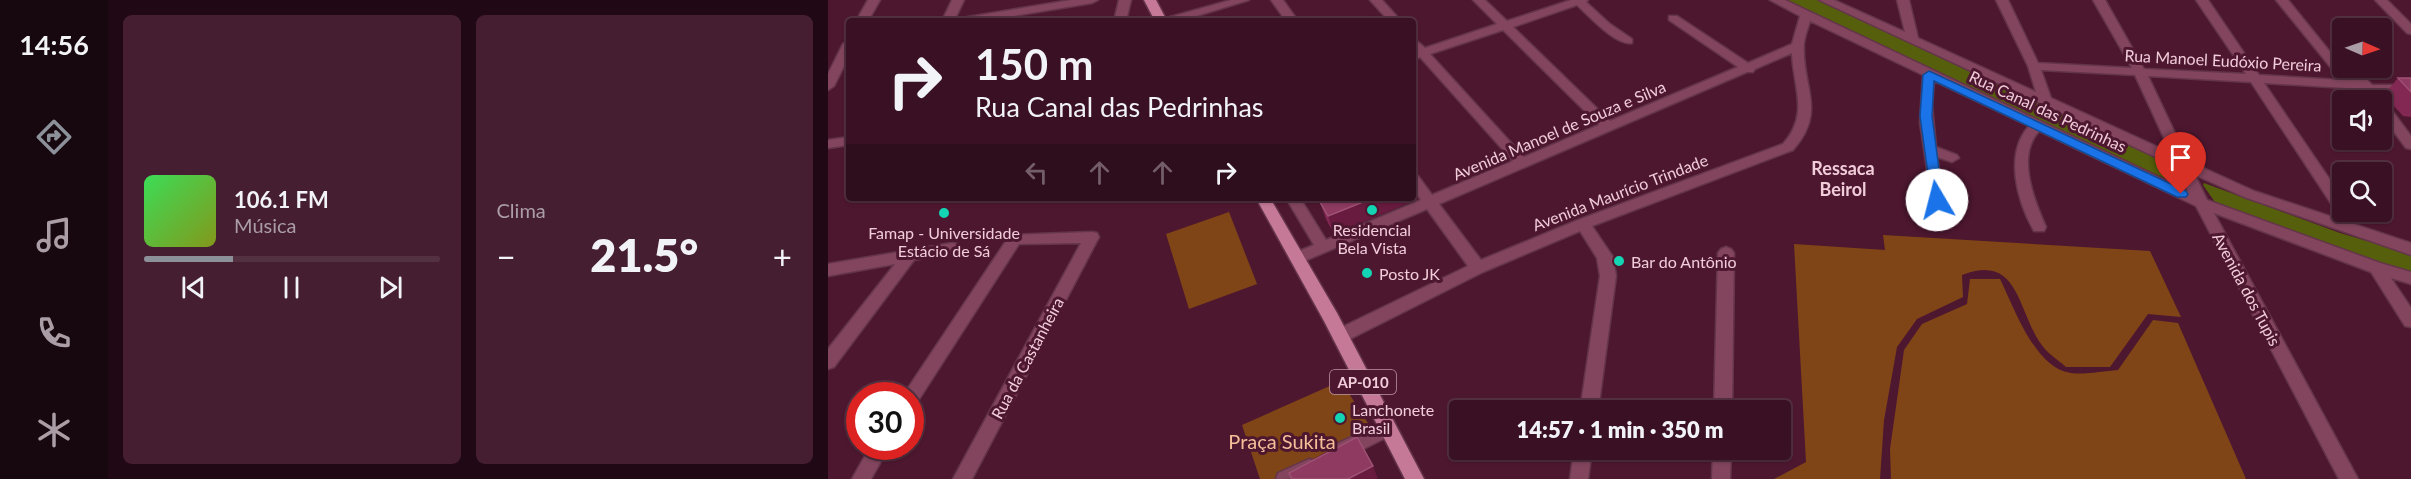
<!DOCTYPE html>
<html lang="pt">
<head>
<meta charset="utf-8">
<style>
	body { margin:0; font-family:Lato,sans-serif; background:#451f31; color:#f1f3f6; height:100vh; display:flex; flex-direction:column; font-size:22px; white-space:nowrap }
	* { box-sizing:border-box; margin:0 }
	p { font-size:20px; color:#ab9da6 }
	.icon { flex:none; width:33px; height:33px; fill:none; stroke:currentColor; stroke-width:2; stroke-linecap:round; stroke-linejoin:round }
	.map { position:relative; flex:1; overflow:hidden }
	.panel { display:flex; flex-direction:column; gap:15px; padding:15px; background:#200914; width:720px }
	.panel>* { flex:none }
	.banner { position:absolute; left:18px; top:18px; width:570px; height:183px; border-radius:6px; box-shadow:0 2px 4px #0004,0 0 0 2px #543141; background:#3a1124; color:#f1f3f6; overflow:hidden }
	.needle { width:39px; rotate:92deg }
	.tools { position:absolute; left:1504px; top:18px; display:grid; gap:12px }
	.tools a { display:grid; place-items:center; width:60px; height:60px; border-radius:6px; background:#3a1124; box-shadow:0 2px 4px #0004,0 0 0 2px #543141; font-size:30px }
	.speed { position:absolute; left:18px; top:382px; display:flex; gap:12px; font-size:30px; font-weight:700; text-align:center }
	.speed>* { display:grid; place-content:center; width:78px; height:78px; border-radius:50%; background:#3a1124; box-shadow:0 2px 4px #0004,0 0 0 2px #543141; line-height:1 }
	.speed .limit { border:9px solid #d22; background:#fff; color:#111 }
	.pin { position:absolute; display:grid; place-items:center; width:51px; height:51px; color:#fff; margin:-62px -26px; border-radius:50% 50% 50% 0; rotate:-45deg; box-shadow:0 0 6px #0007 }
	.pin .icon { rotate:45deg }
	.me { position:absolute; width:66px; margin:-33px; rotate:352deg; stroke-linejoin:round; filter:drop-shadow(0 0 4px #0008) }
	.turn { display:flex; align-items:center; gap:21px; height:126px; padding:0 30px; font-size:27px }
	.turn .icon { width:78px; height:78px; stroke-width:2.5 }
	.turn b { display:block; font-size:42px; line-height:51px }
	.lanes { display:flex; align-items:center; height:57px; padding:0 30px; background:#0003; justify-content:center; gap:30px; direction:ltr }
	.lanes .off { opacity:.35 }
	.big { font-size:45px; font-weight:800; line-height:1.1 }
	.panel .tile { flex:1; display:flex; flex-direction:column; justify-content:center; gap:9px; min-width:0; padding:0 21px; border-radius:9px; background:#451f31 }
	.song { display:flex; align-items:center; gap:18px }
	.cover { width:72px; height:72px; border-radius:9px; background:linear-gradient(135deg,hsl(130 70% 55%),hsl(70 70% 35%)) }
	.played { height:6px; border-radius:3px; background:linear-gradient(90deg,#8c9099 30%,#543141 30%) }
	.keys { display:flex; justify-content:space-around; direction:ltr }
	.heat { display:flex; justify-content:space-between; align-items:center; font-size:33px; direction:ltr }
	.panel .tiles { flex:1; display:grid; gap:15px; grid-template-columns:repeat(2,1fr) }
	.trip { position:absolute; left:621px; top:400px; width:342px; height:60px; border-radius:6px; background:#3a1124; box-shadow:0 2px 4px #0004,0 0 0 2px #543141; font-weight:800; line-height:60px; text-align:center }
	main { display:flex; flex:1; min-height:0 }
	.dock { display:flex; flex-direction:column; width:108px; justify-content:space-around; align-items:center; background:#17070e; color:#ab9da6 }
	.dock .icon { width:42px; height:42px }
	.dock .on { color:#8c9099 }
	.dock b { font-size:27px; color:#f1f3f6 }
	.map>svg:first-child { display:block }
	.green { fill:#7f4516 }
	.water { fill:#565f0b }
	.lines { fill:none; stroke-linecap:round; stroke-linejoin:round }
	.minor-casing { stroke:#64354a; stroke-width:3 }
	.major-casing { stroke:#64354a; stroke-width:3 }
	.minor { fill:#82455d; fill-rule:evenodd }
	.major { fill:#c57996; fill-rule:evenodd }
	.wall { fill:#822853 }
	.shaded-wall { fill:#681a3f }
	.building { fill:#8e3a61; stroke:#9e5174; stroke-width:1.5 }
	.route { fill:#1a73e8; stroke:#114b97; stroke-width:1.5 }
	.poi-dot { fill:#13d5b3; stroke:#4e1730; stroke-width:2 }
	.labels { text-anchor:middle; dominant-baseline:central; stroke-width:6; stroke-linejoin:round; paint-order:stroke }
	.shield { fill:#4e1730; stroke:#c096a6; stroke-width:1.5 }
	.shield-label { font-size:15px; font-weight:bold; fill:#f1ccd9 }
	.street-label { font-size:16px; fill:#f1ccd9; stroke:#4e1730 }
	.poi-label { font-size:16px; fill:#f1ccd9; stroke:#4e1730; text-anchor:start }
	.neighbourhood-label { font-size:18px; font-weight:bold; fill:#f1ccd9; stroke:#4e1730 }
	.near-park-label { font-size:20px; fill:#f4be99; stroke:#4e1730 }
</style>
</head>
<body>
<main>
<nav class="dock">
<b>14:56</b>
<svg class="icon on" aria-label="directions" viewBox="0 0 24 24"><path d="M12 3l9 9-9 9-9-9zM9 14v-3h6M13 9l2 2-2 2"/></svg>
<svg class="icon" aria-label="music" viewBox="0 0 24 24"><path d="M9 18V5l10-2v13"/><circle cx="6" cy="18" r="3"/><circle cx="16" cy="16" r="3"/></svg>
<svg class="icon" aria-label="phone" viewBox="0 0 24 24"><path d="M5 4h4l2 5-3 2q2 4 5 5l2-3 5 2v4C11 20 4 13 5 4z"/></svg>
<svg class="icon" aria-label="climate" viewBox="0 0 24 24"><path d="M12 3v18M4 7l16 10M4 17L20 7"/></svg>
</nav>
<section class="panel">
<div class="tiles">
<div class="tile">
<div class="song"><i class="cover"></i><div><b>106.1 FM</b><p>Música</p></div></div>
<div class="played"></div>
<div class="keys"><svg class="icon" aria-label="previous" viewBox="0 0 24 24"><path d="M18 5L8 12l10 7zM5 5v14"/></svg><svg class="icon" aria-label="pause" viewBox="0 0 24 24"><path d="M8 5v14M16 5v14"/></svg><svg class="icon" aria-label="next" viewBox="0 0 24 24"><path d="M6 5l10 7-10 7zM19 5v14"/></svg></div>
</div>
<div class="tile"><p>Clima</p>
<div class="heat"><a>−</a><b class="big">21.5°</b><a>+</a></div>
</div>
</div>
</section>
<div class="map">
<svg width="1583" height="479" viewBox="0 0 1583 479">
	<rect width="100%" height="100%" fill="#4e1730"/>
	<!-- green -->
	<g class="green">
		<path d="M 401,212 L 429,284 L 361,309 L 338,234 Z"/>
		<path d="M 1055,235 L 1322,251 L 1353,317 L 1320,314 L 1282,367 L 1238,367 C 1230,360 1219,353 1213,344 C 1189,310 1191,253 1134,275 L 1135,297 L 1089,319 L 1069,347 L 1056,420 L 1052,479 L 946,479 L 978,462 L 966,244 L 1057,250 Z"/>
		<path d="M 1142,279 L 1172,279 C 1186,307 1207,369 1243,373 C 1257,375 1275,371 1290,370 L 1325,320 L 1350,323 L 1418,479 L 1063,479 L 1062,449 L 1076,350 L 1094,324 L 1139,304 Z"/>
		<path d="M 513,381 L 543,428 L 448,479 L 432,479 L 414,425 Z"/>
	</g>
	<!-- water -->
	<g class="water">
		<path d="M 957,0 L 993,0 L 1346,166 L 1360,184 L 1349,184 L 1002,23 Z"/>
		<path d="M 1376,183 L 1512,233 L 1583,254 L 1583,274 L 1484,242 L 1389,205 L 1375,185 Z"/>
	</g>
	<g class="lines">
		<!-- minor casing -->
		<g class="minor-casing">
			<g id="minor">
				<path d="M 40,0 L 52,0 L 40,21 L 28,21 Z"/>
				<path d="M 124,0 L 136,0 L 126,21 L 114,21 Z"/>
				<path d="M 243,0 L 270,0 L 264,3 L 155,21 L 128,21 L 134,18 Z"/>
				<path d="M 291,0 L 303,0 L 298,21 L 286,21 Z"/>
				<path d="M 403,0 L 421,0 L 352,21 L 333,21 L 335,19 Z"/>
				<path d="M 443,0 L 455,0 L 470,21 L 458,21 Z"/>
				<path d="M 542,0 L 554,0 L 573,21 L 561,21 Z"/>
				<path d="M 645,0 L 657,0 L 679,21 L 743,0 L 760,0 L 758,2 L 782,24 L 804,39 L 804,43 C 788,46 761,16 749,5 L 685,27 L 782,121 L 910,67 L 841,20 L 841,16 L 849,16 L 920,63 L 964,44 L 972,16 L 942,0 L 957,0 L 1360,191 L 1349,167 L 991,0 L 1006,0 L 1077,32 L 1069,0 L 1081,0 L 1090,38 L 1208,92 L 1200,66 L 1168,0 L 1180,0 L 1210,63 L 1304,68 L 1265,0 L 1277,0 L 1316,69 L 1418,74 L 1368,0 L 1380,0 L 1431,75 L 1513,80 L 1448,0 L 1460,0 L 1515,68 L 1528,68 L 1544,85 L 1583,85 L 1583,93 L 1537,93 L 1542,100 L 1530,100 L 1519,88 L 1436,83 L 1515,199 L 1515,212 L 1521,212 L 1520,214 L 1510,214 L 1423,82 L 1320,76 L 1360,161 L 1426,191 L 1583,243 L 1583,255 L 1416,197 L 1367,175 L 1379,200 L 1552,263 L 1583,272 L 1583,284 L 1563,278 L 1583,308 L 1583,327 L 1577,326 L 1543,272 L 1386,213 L 1530,479 L 1511,479 L 1368,206 L 1211,131 C 1188,156 1206,200 1218,227 L 1216,231 L 1206,231 C 1189,201 1176,154 1201,126 L 1106,81 L 1104,106 L 1108,147 L 1129,155 L 1131,158 L 1124,162 L 1109,157 L 1116,200 L 1114,203 L 1104,203 L 1092,122 L 1095,75 L 982,21 C 980,28 977,35 976,43 C 973,87 1000,110 965,150 L 764,226 L 785,257 L 788,276 L 770,411 L 752,411 L 772,276 L 769,258 L 752,231 L 655,272 L 518,341 L 512,343 L 506,341 L 504,336 L 506,331 L 640,266 L 599,209 L 474,262 L 464,262 L 461,258 L 464,254 L 486,245 L 458,198 L 472,198 L 498,240 L 593,200 L 585,189 L 585,174 L 590,176 L 604,195 L 685,161 L 592,57 L 585,60 L 585,52 L 587,51 L 585,38 L 597,48 L 669,24 ZM 675,30 L 771,125 L 696,157 L 602,54 ZM 964,53 C 965,87 982,114 955,144 L 750,220 L 653,260 L 611,204 L 919,72 L 925,72 L 927,69 ZM 1213,70 L 1307,75 L 1343,153 L 1223,98 Z"/>
				<path d="M 1547,0 L 1559,0 L 1583,24 L 1583,34 L 1579,33 Z"/>
				<path d="M 21,40 L 21,56 L 6,86 L 0,90 L 0,74 L 15,44 Z"/>
				<path d="M 1554,103 L 1559,104 L 1583,136 L 1583,149 L 1578,148 L 1554,116 Z"/>
				<path d="M 21,137 L 21,145 L 0,148 L 0,140 Z"/>
				<path d="M 264,232 L 269,233 L 271,237 L 144,479 L 125,479 L 253,243 L 191,244 L 88,404 L 82,406 L 82,396 L 75,396 L 76,394 L 182,235 Z"/>
				<path d="M 124,243 L 129,244 L 132,248 L 129,252 L 86,260 L 6,367 L 0,369 L 0,349 L 67,264 L 0,276 L 0,264 Z"/>
				<path d="M 898,247 L 903,249 L 906,253 L 904,411 L 886,411 L 890,253 L 893,249 Z"/>
				<path d="M 559,420 L 565,422 L 568,428 L 565,434 L 520,457 L 513,459 L 506,457 L 504,451 L 506,445 Z"/>
				<path d="M 42,447 L 61,447 L 43,479 L 24,479 Z"/>
				<path d="M 746,450 L 764,450 L 760,479 L 742,479 Z"/>
				<path d="M 885,450 L 903,450 L 902,479 L 884,479 Z"/>
				<path d="M 481,459 L 488,461 L 490,467 C 483,479 462,479 448,479 L 450,473 Z"/>
			</g>
		</g>
		<!-- major casing -->
		<g class="major-casing">
			<g id="major">
				<path d="M 316,0 L 328,0 L 339,21 L 327,21 Z"/>
				<path d="M 428,198 L 442,198 L 509,313 L 596,479 L 577,479 L 496,321 Z"/>
			</g>
		</g>
		<!-- minor -->
		<use href="#minor" class="minor"/>
		<!-- major -->
		<use href="#major" class="major"/>
	</g>
	<!-- wall -->
	<g class="wall">
		<path d="M 1570,78 L 1583,78 L 1583,117 L 1575,116 L 1556,95 Z"/>
		<path d="M 585,182 L 589,199 L 506,234 L 498,219 L 492,202 L 585,198 Z"/>
	</g>
	<!-- shaded-wall -->
	<g class="shaded-wall">
		<path d="M 585,182 L 589,199 L 506,234 L 500,216 L 545,198 L 585,198 Z"/>
		<path d="M 545,466 L 550,479 L 520,479 Z"/>
	</g>
	<!-- building -->
	<g class="building">
		<path d="M 1570,78 L 1583,78 L 1583,92 Z"/>
		<path d="M 501,198 L 545,198 L 500,216 L 492,202 Z"/>
		<path d="M 529,437 L 545,466 L 520,479 L 464,479 L 461,473 Z"/>
	</g>
	<!-- route -->
	<path class="route" d="M 1101,71 L 1358,191 L 1360,194 L 1358,197 L 1349,197 L 1106,81 L 1104,116 L 1115,200 L 1109,205 L 1104,203 L 1092,116 L 1095,75 Z"/>
	<!-- markers -->
	<g class="poi-dot">
		<circle cx="544" cy="210" r="6"/>
		<circle cx="116" cy="213" r="6"/>
		<circle cx="791" cy="261" r="6"/>
		<circle cx="539" cy="273" r="6"/>
		<circle cx="512" cy="418" r="6"/>
	</g>
	<g class="labels">
		<!-- shield labels -->
		<rect class="shield" x="502" y="370" width="66" height="24" rx="4.5"/>
		<g class="shield-label">
			<text x="535" y="382">AP-010</text>
		</g>
		<!-- street labels -->
		<g class="street-label">
			<text transform="translate(1395 60) rotate(3)">Rua Manoel Eudóxio Pereira</text>
			<text transform="translate(1220 111) rotate(25)">Rua Canal das Pedrinhas</text>
			<text transform="translate(731 130) rotate(-23)">Avenida Manoel de Souza e Silva</text>
			<text transform="translate(792 192) rotate(-21)">Avenida Maurício Trindade</text>
			<text transform="translate(1419 289) rotate(62)">Avenida dos Tupis</text>
			<text transform="translate(199 358) rotate(-62)">Rua da Castanheira</text>
		</g>
		<!-- poi labels -->
		<g class="poi-label">
			<text x="544" y="229" text-anchor="middle">Residencial<tspan x="544" dy="18">Bela Vista</tspan></text>
			<text x="116" y="232" text-anchor="middle">Famap - Universidade<tspan x="116" dy="18">Estácio de Sá</tspan></text>
			<text x="803" y="261">Bar do Antônio</text>
			<text x="551" y="273">Posto JK</text>
			<text x="524" y="409">Lanchonete<tspan x="524" dy="18">Brasil</tspan></text>
		</g>
		<!-- neighbourhood labels -->
		<g class="neighbourhood-label">
			<text x="1015" y="168">Ressaca<tspan x="1015" dy="21">Beirol</tspan></text>
		</g>
		<!-- near-park labels -->
		<g class="near-park-label">
			<text x="454" y="441">Praça Sukita</text>
		</g>
	</g>
</svg>
<div class="tools">
<a><svg class="needle" viewBox="-14 -14 28 28"><path d="M0-13l5 13h-10z" fill="#e53935"/><path d="M0 13l5-13h-10z" fill="#ab9da6"/></svg></a>
<a><svg class="icon" aria-label="sound" viewBox="0 0 24 24"><path d="M4 9h4l5-4v14l-5-4H4zM17 9q2 3 0 6"/></svg></a>
<a><svg class="icon" aria-label="search" viewBox="0 0 24 24"><circle cx="10" cy="10" r="6"/><path d="M15 15l6 6"/></svg></a>
</div>
<div class="speed"><div class="limit">30</div></div>
<div class="pin" style="left:1353px;top:194px;background:#d93025"><svg class="icon" aria-label="arrive" viewBox="0 0 24 24"><path d="M6 21V4h12l-3 4 3 4H6"/></svg></div>
<svg class="me" style="left:1109px;top:200px" viewBox="-20 -20 40 40"><circle r="19" fill="#fff"/><path d="M0-13L10 11 0 6-10 11z" fill="#1a73e8"/></svg>
<div class="trip">14:57 · 1 min · 350 m</div>
<div class="banner">
<div class="turn"><svg class="icon" aria-label="right" viewBox="0 0 24 24"><path d="M7 20v-9h11M14 6l5 5-5 5"/></svg><div><b>150 m</b>Rua Canal das Pedrinhas</div></div>
<div class="lanes"><svg class="icon off" aria-label="left" viewBox="0 0 24 24"><path d="M17 20v-9H6M10 6l-5 5 5 5"/></svg><svg class="icon off" aria-label="ahead" viewBox="0 0 24 24"><path d="M12 20V5M6 11l6-6 6 6"/></svg><svg class="icon off" aria-label="ahead" viewBox="0 0 24 24"><path d="M12 20V5M6 11l6-6 6 6"/></svg><svg class="icon" aria-label="right" viewBox="0 0 24 24"><path d="M7 20v-9h11M14 6l5 5-5 5"/></svg></div>
</div>
</div>
</main>
</body>
</html>
